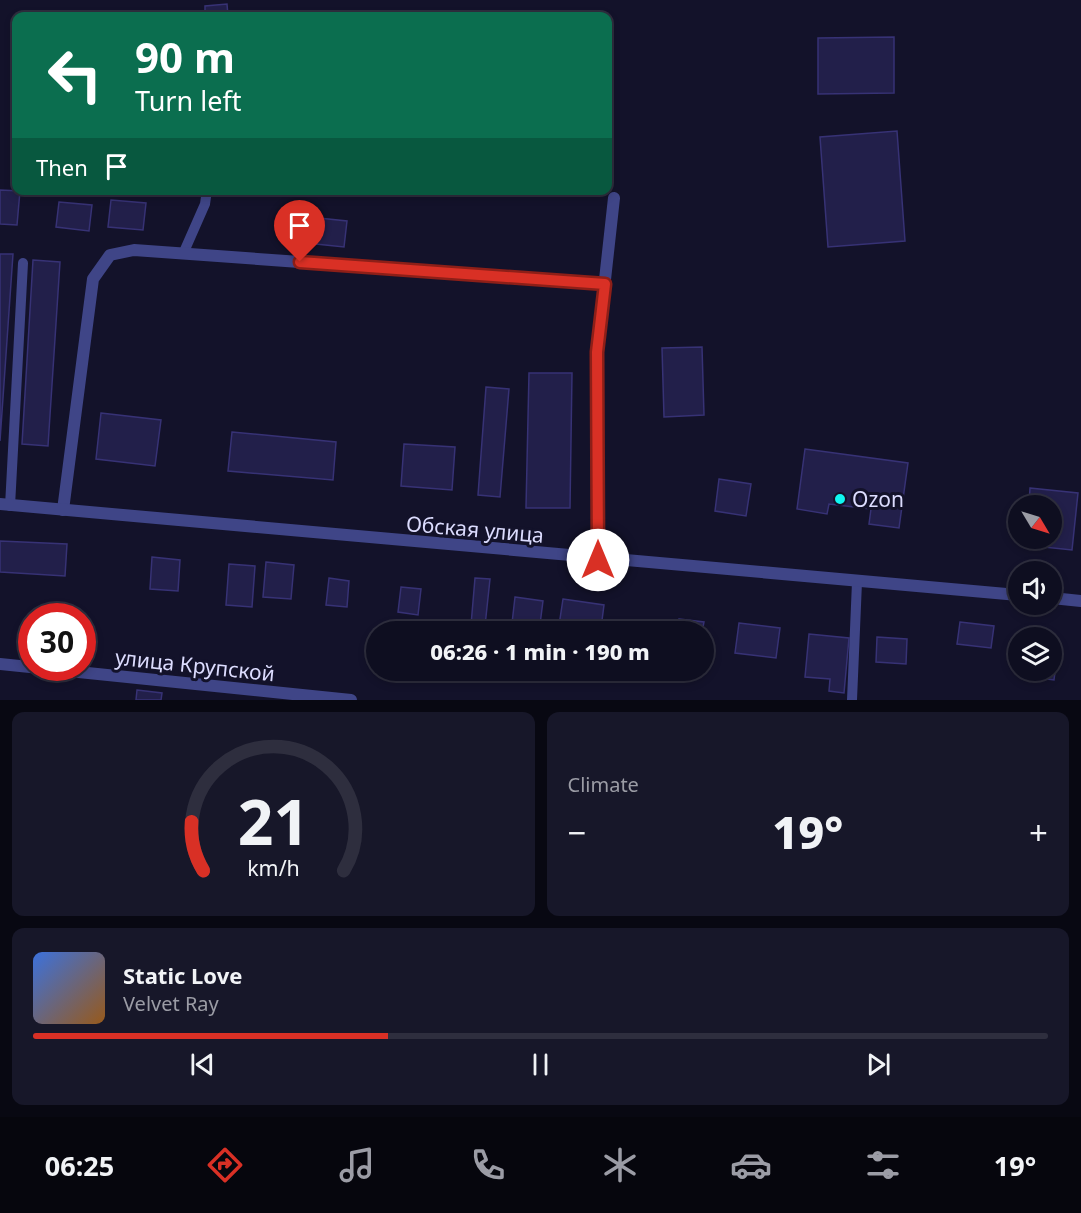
<!DOCTYPE html>
<html lang="en">
<head>
<meta charset="utf-8">
<style>
	body { margin:0; font-family:"Noto Sans",sans-serif; background:#171729; color:#f1f3f6; height:100vh; display:flex; flex-direction:column; font-size:22px; white-space:nowrap }
	* { box-sizing:border-box; margin:0 }
	p { font-size:20px; color:#9b9ca5 }
	.icon { flex:none; width:33px; height:33px; fill:none; stroke:currentColor; stroke-width:2; stroke-linecap:round; stroke-linejoin:round }
	.map { position:relative; height:700px; overflow:hidden }
	.details { display:flex; flex-direction:column; gap:12px; padding:12px; background:#080812; flex:1 }
	.details>* { flex:none }
	.guide { position:absolute; left:12px; top:12px; width:600px; height:183px; border-radius:12px; box-shadow:0 3px 9px #0003,0 0 0 2px #2e2e3e; background:#0b6e4f; color:#fff; overflow:hidden }
	.needle { width:39px; rotate:128deg }
	.tools { position:absolute; left:1008px; top:495px; display:grid; gap:12px }
	.tools a { display:grid; place-items:center; width:54px; height:54px; border-radius:50%; background:#0e0e20; box-shadow:0 3px 9px #0003,0 0 0 2px #2e2e3e; font-size:30px }
	.speed { position:absolute; left:18px; top:603px; display:flex; gap:12px; font-size:30px; font-weight:700; text-align:center }
	.speed>* { display:grid; place-content:center; width:78px; height:78px; border-radius:50%; background:#0e0e20; box-shadow:0 3px 9px #0003,0 0 0 2px #2e2e3e; line-height:1 }
	.speed .limit { border:9px solid #d22; background:#fff; color:#111 }
	.pin { position:absolute; display:grid; place-items:center; width:51px; height:51px; color:#fff; margin:-62px -26px; border-radius:50% 50% 50% 0; rotate:-45deg; box-shadow:0 0 6px #0007 }
	.pin .icon { rotate:45deg }
	.me { position:absolute; width:66px; margin:-33px; rotate:0deg; stroke-linejoin:round; filter:drop-shadow(0 0 4px #0008) }
	.turn { display:flex; align-items:center; gap:21px; height:126px; padding:0 24px; font-size:27px }
	.turn .icon { width:78px; height:78px; stroke-width:2.5 }
	.turn b { display:block; font-size:42px; line-height:51px }
	.then { display:flex; align-items:center; height:57px; padding:0 24px; background:#0003; gap:12px; font-size:22px }
	.big { font-size:45px; font-weight:800; line-height:1.1 }
	.details .tile { flex:1; display:flex; flex-direction:column; justify-content:center; gap:9px; min-width:0; padding:0 21px; border-radius:12px; background:#171729 }
	.details .dial { align-items:center; gap:0 }
	.dial svg { height:156px; overflow:visible; fill:none; stroke:#2e2e3e; stroke-width:7; stroke-linecap:round; text-anchor:middle }
	.dial text { fill:#f1f3f6; stroke:none }
	.song { display:flex; align-items:center; gap:18px }
	.cover { width:72px; height:72px; border-radius:9px; background:linear-gradient(135deg,hsl(220 70% 55%),hsl(30 70% 35%)) }
	.played { height:6px; border-radius:3px; background:linear-gradient(90deg,#d93025 35%,#2e2e3e 35%) }
	.keys { display:flex; justify-content:space-around; direction:ltr }
	.heat { display:flex; justify-content:space-between; align-items:center; font-size:33px; direction:ltr }
	.details .tiles { flex:1; display:grid; gap:12px; grid-template-columns:1fr 1fr }
	.tile:last-child { grid-column:span 2 }
	.trip { position:absolute; left:366px; top:621px; width:348px; height:60px; border-radius:30px; background:#0e0e20; box-shadow:0 3px 9px #0003,0 0 0 2px #2e2e3e; font-weight:800; line-height:60px; text-align:center }
	.tabs { display:flex; height:96px; justify-content:space-around; align-items:center; background:#06060d; color:#9b9ca5 }
	.tabs .icon { width:42px; height:42px }
	.tabs .selected { color:#d93025 }
	.tabs b { font-size:27px; color:#f1f3f6 }
	.map>svg:first-child { display:block }
	.building { fill:#221f4a; stroke:#373275; stroke-width:1.5 }
	.lines { fill:none; stroke-linecap:round; stroke-linejoin:round }
	.service { stroke:#3f4587; stroke-width:10 }
	.minor { stroke:#3f4587; stroke-width:12 }
	.tertiary { stroke:#3f4587; stroke-width:12 }
	.route-casing { stroke:#8d1f18; stroke-width:15 }
	.route { stroke:#d93025; stroke-width:10 }
	.poi-dot { fill:#10f6f1; stroke:#13122a; stroke-width:2 }
	.labels { text-anchor:middle; dominant-baseline:central; stroke-width:6; stroke-linejoin:round; paint-order:stroke }
	.poi-label { font-size:21px; fill:#dcdcfe; stroke:#13122a; text-anchor:start }
	.street-label { font-size:21px; fill:#dcdcfe; stroke:#13122a }
</style>
</head>
<body>
<div class="map">
<svg width="1081" height="700" viewBox="0 0 1081 700">
	<rect width="100%" height="100%" fill="#13122a"/>
	<!-- building -->
	<g class="building">
		<path d="M 227,4 L 228,16 L 205,16 L 205,6 Z"/>
		<path d="M 894,37 L 894,93 L 818,94 L 818,38 Z"/>
		<path d="M 897,131 L 905,241 L 828,247 L 820,137 Z"/>
		<path d="M 0,190 L 20,191 L 17,225 L 0,224 Z"/>
		<path d="M 111,200 L 146,203 L 143,230 L 108,227 Z"/>
		<path d="M 59,202 L 92,205 L 89,231 L 56,227 Z"/>
		<path d="M 290,215 L 347,221 L 344,247 L 287,241 Z"/>
		<path d="M 0,254 L 13,254 L 0,441 Z"/>
		<path d="M 33,260 L 60,262 L 48,446 L 22,444 Z"/>
		<path d="M 702,347 L 704,415 L 664,417 L 662,348 Z"/>
		<path d="M 529,373 L 572,373 L 570,508 L 526,508 Z"/>
		<path d="M 486,387 L 509,389 L 500,497 L 478,495 Z"/>
		<path d="M 101,413 L 161,420 L 155,466 L 96,459 Z"/>
		<path d="M 232,432 L 336,442 L 333,480 L 228,471 Z"/>
		<path d="M 404,444 L 455,447 L 452,490 L 401,486 Z"/>
		<path d="M 805,449 L 908,463 L 899,528 L 869,524 L 871,509 L 829,504 L 827,514 L 797,509 Z"/>
		<path d="M 719,479 L 751,484 L 746,516 L 715,511 Z"/>
		<path d="M 1030,488 L 1078,493 L 1072,550 L 1025,545 L 1025,538 L 1052,538 L 1052,506 L 1029,506 Z"/>
		<path d="M 0,541 L 67,544 L 65,576 L 0,572 Z"/>
		<path d="M 152,557 L 180,560 L 178,591 L 150,589 Z"/>
		<path d="M 266,562 L 294,565 L 291,599 L 263,597 Z"/>
		<path d="M 229,564 L 255,566 L 252,607 L 226,605 Z"/>
		<path d="M 329,578 L 349,581 L 347,607 L 326,605 Z"/>
		<path d="M 475,578 L 490,579 L 485,626 L 471,625 Z"/>
		<path d="M 401,587 L 421,589 L 418,615 L 398,612 Z"/>
		<path d="M 515,597 L 543,601 L 539,632 L 511,632 Z"/>
		<path d="M 563,599 L 604,605 L 601,628 L 591,627 L 590,632 L 558,632 Z"/>
		<path d="M 679,619 L 704,622 L 702,632 L 678,632 Z"/>
		<path d="M 619,621 L 637,622 L 637,632 L 619,632 Z"/>
		<path d="M 960,622 L 994,626 L 991,648 L 957,644 Z"/>
		<path d="M 739,623 L 780,628 L 776,658 L 735,653 Z"/>
		<path d="M 809,634 L 849,638 L 844,693 L 829,691 L 830,679 L 805,677 Z"/>
		<path d="M 877,637 L 907,639 L 906,664 L 876,662 Z"/>
		<path d="M 1052,654 L 1057,655 L 1054,680 L 1024,676 L 1024,670 L 1052,670 Z"/>
		<path d="M 137,690 L 162,693 L 161,700 L 136,700 Z"/>
	</g>
	<g class="lines">
		<!-- service -->
		<g class="service">
			<path d="M 183,254 L 205,204 L 207,190"/>
			<path d="M 10,506 L 23,263"/>
			<path d="M 852,700 L 857,582"/>
		</g>
		<!-- minor -->
		<g class="minor">
			<path d="M 63,510 L 93,279 L 110,255 L 134,250 L 605,284"/>
			<path d="M 598,560 L 597,352 L 614,198"/>
			<path d="M 0,664 L 351,700"/>
		</g>
		<!-- tertiary -->
		<g class="tertiary">
			<path d="M 0,504 L 1018,595"/>
			<path d="M 1052,598 L 1081,601"/>
		</g>
	</g>
	<g class="lines">
		<!-- route casing -->
		<g class="route-casing">
			<path id="route" d="M 300,262 L 605,284 L 597,352 L 598,560"/>
		</g>
		<!-- route -->
		<use href="#route" class="route"/>
	</g>
	<!-- markers -->
	<circle class="poi-dot" cx="840" cy="499" r="6"/>
	<g class="labels">
		<!-- poi labels -->
		<g class="poi-label">
			<text x="852" y="499">Ozon</text>
		</g>
		<!-- street labels -->
		<g class="street-label">
			<text transform="translate(475 529) rotate(5)">Обская улица</text>
			<text transform="translate(195 665) rotate(6)">улица Крупской</text>
		</g>
	</g>
</svg>
<div class="tools">
<a><svg class="needle" viewBox="-14 -14 28 28"><path d="M0-13l5 13h-10z" fill="#e53935"/><path d="M0 13l5-13h-10z" fill="#9b9ca5"/></svg></a>
<a><svg class="icon" aria-label="sound" viewBox="0 0 24 24"><path d="M4 9h4l5-4v14l-5-4H4zM17 9q2 3 0 6"/></svg></a>
<a><svg class="icon" aria-label="layers" viewBox="0 0 24 24"><path d="M12 4l9 5-9 5-9-5zM3 14l9 5 9-5"/></svg></a>
</div>
<div class="speed"><div class="limit">30</div></div>
<div class="pin" style="left:300px;top:262px;background:#d93025"><svg class="icon" aria-label="arrive" viewBox="0 0 24 24"><path d="M6 21V4h12l-3 4 3 4H6"/></svg></div>
<svg class="me" style="left:598px;top:560px" viewBox="-20 -20 40 40"><circle r="19" fill="#fff"/><path d="M0-13L10 11 0 6-10 11z" fill="#d93025"/></svg>
<div class="trip">06:26 · 1 min · 190 m</div>
<div class="guide">
<div class="turn"><svg class="icon" aria-label="left" viewBox="0 0 24 24"><path d="M17 20v-9H6M10 6l-5 5 5 5"/></svg><div><b>90 m</b>Turn left</div></div>
<div class="then">Then<svg class="icon" aria-label="arrive" viewBox="0 0 24 24"><path d="M6 21V4h12l-3 4 3 4H6"/></svg></div>
</div>
</div>
<section class="details">
<div class="tiles">
<div class="tile dial"><svg viewBox="0 0 100 80">
<path d="M14 69A42 42 0 1 1 86 69"/>
<path d="M14 69A42 42 0 0 1 8 44" stroke="#d93025"/>
<text x="50" y="56" font-size="32" font-weight="700">21</text>
<text x="50" y="72" font-size="11">km/h</text>
</svg></div>
<div class="tile"><p>Climate</p>
<div class="heat"><a>−</a><b class="big">19°</b><a>+</a></div>
</div>
<div class="tile">
<div class="song"><i class="cover"></i><div><b>Static Love</b><p>Velvet Ray</p></div></div>
<div class="played"></div>
<div class="keys"><svg class="icon" aria-label="previous" viewBox="0 0 24 24"><path d="M18 5L8 12l10 7zM5 5v14"/></svg><svg class="icon" aria-label="pause" viewBox="0 0 24 24"><path d="M8 5v14M16 5v14"/></svg><svg class="icon" aria-label="next" viewBox="0 0 24 24"><path d="M6 5l10 7-10 7zM19 5v14"/></svg></div>
</div>
</div>
</section>
<nav class="tabs">
<b>06:25</b>
<svg class="icon selected" aria-label="directions" viewBox="0 0 24 24"><path d="M12 3l9 9-9 9-9-9zM9 14v-3h6M13 9l2 2-2 2"/></svg>
<svg class="icon" aria-label="music" viewBox="0 0 24 24"><path d="M9 18V5l10-2v13"/><circle cx="6" cy="18" r="3"/><circle cx="16" cy="16" r="3"/></svg>
<svg class="icon" aria-label="phone" viewBox="0 0 24 24"><path d="M5 4h4l2 5-3 2q2 4 5 5l2-3 5 2v4C11 20 4 13 5 4z"/></svg>
<svg class="icon" aria-label="climate" viewBox="0 0 24 24"><path d="M12 3v18M4 7l16 10M4 17L20 7"/></svg>
<svg class="icon" aria-label="car" viewBox="0 0 24 24"><path d="M5 17H2v-5l4-1 3-4h7l3 4 3 1v5h-3M9 17h6M6 11h13"/><circle cx="7" cy="17" r="2"/><circle cx="17" cy="17" r="2"/></svg>
<svg class="icon" aria-label="filters" viewBox="0 0 24 24"><path d="M4 7h16M4 17h16"/><circle cx="9" cy="7" r="2"/><circle cx="15" cy="17" r="2"/></svg>
<b>19°</b>
</nav>
</body>
</html>
